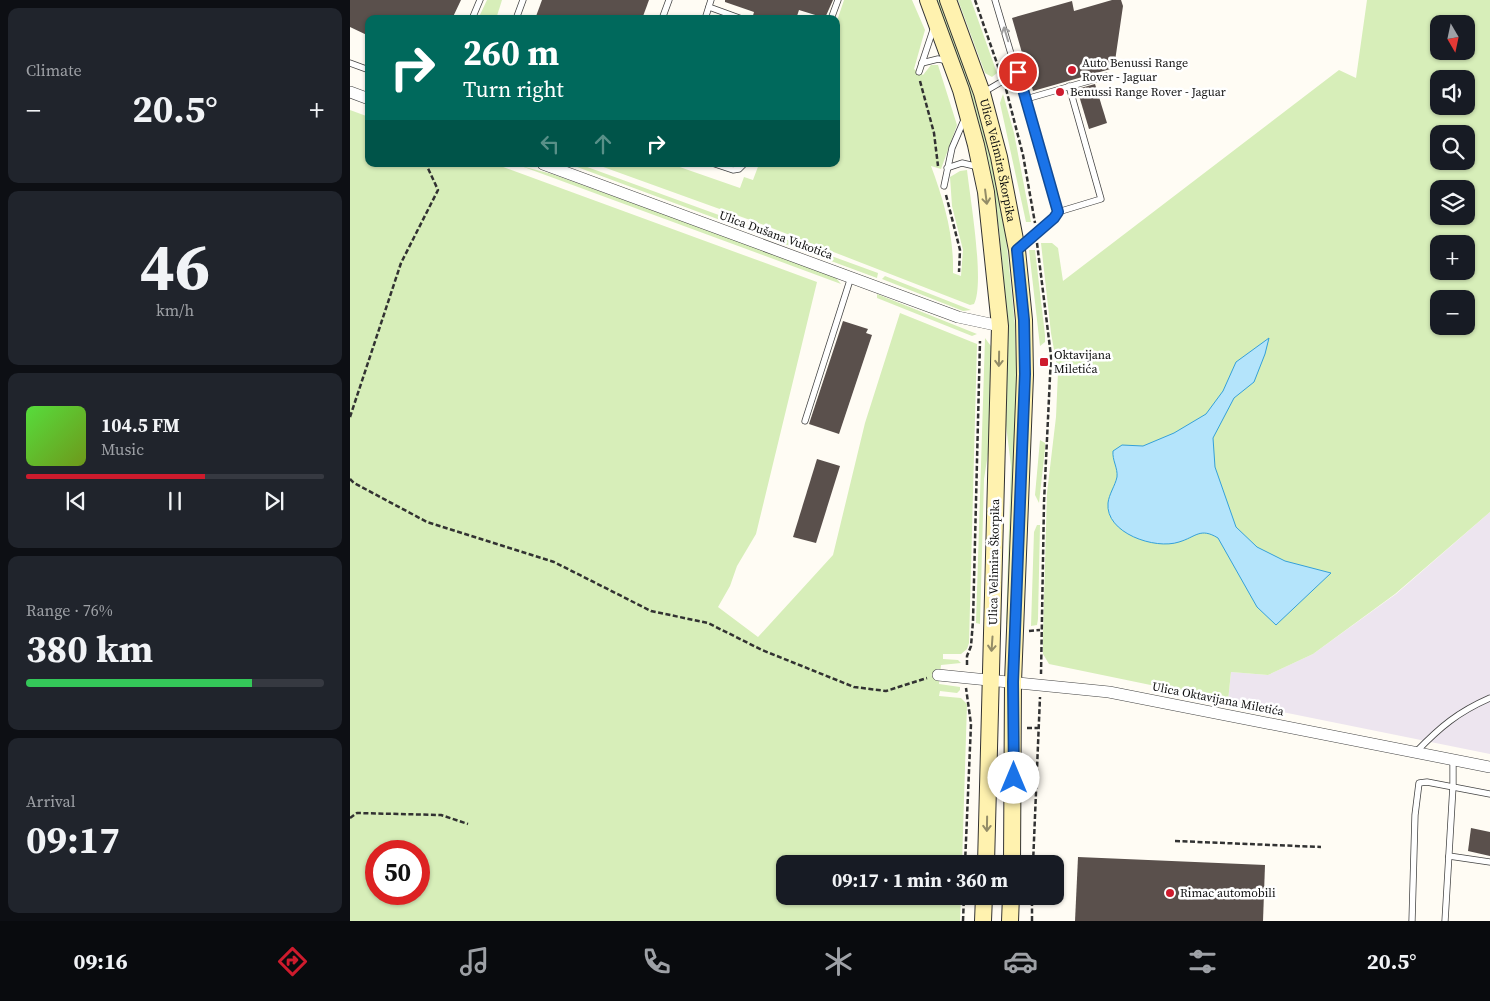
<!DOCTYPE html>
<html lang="en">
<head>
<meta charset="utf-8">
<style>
	body { margin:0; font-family:"Source Serif 4",serif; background:#20242c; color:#f1f3f6; height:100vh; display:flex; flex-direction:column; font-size:19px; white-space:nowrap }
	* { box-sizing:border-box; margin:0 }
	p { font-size:16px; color:#9ea1a6 }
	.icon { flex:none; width:28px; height:28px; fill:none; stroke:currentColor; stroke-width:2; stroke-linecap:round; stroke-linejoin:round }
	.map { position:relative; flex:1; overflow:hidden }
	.drawer { display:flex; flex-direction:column; gap:8px; padding:8px; background:#0d0f14; width:350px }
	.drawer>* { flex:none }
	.banner { position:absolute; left:15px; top:15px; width:475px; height:152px; border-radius:10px; box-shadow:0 1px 4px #0004; background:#00695c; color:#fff; overflow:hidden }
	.needle { width:32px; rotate:171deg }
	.controls { position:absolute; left:1080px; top:15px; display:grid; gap:10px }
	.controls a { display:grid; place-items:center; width:45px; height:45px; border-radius:10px; background:#171b24; box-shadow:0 1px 4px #0004; font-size:25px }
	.speed { position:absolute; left:15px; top:840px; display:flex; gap:10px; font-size:25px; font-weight:700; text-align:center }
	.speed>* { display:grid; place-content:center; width:65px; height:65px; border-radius:50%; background:#171b24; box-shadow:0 1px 4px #0004; line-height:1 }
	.speed .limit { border:8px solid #d22; background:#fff; color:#111 }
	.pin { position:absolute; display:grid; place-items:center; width:42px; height:42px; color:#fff; margin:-21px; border:2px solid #fff; border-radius:50%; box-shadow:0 1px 5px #0007 }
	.me { position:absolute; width:55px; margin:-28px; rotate:0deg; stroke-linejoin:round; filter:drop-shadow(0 0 4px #0008) }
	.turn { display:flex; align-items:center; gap:18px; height:105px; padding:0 15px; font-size:22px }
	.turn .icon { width:65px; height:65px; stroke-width:2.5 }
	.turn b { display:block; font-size:35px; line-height:42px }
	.lanes { display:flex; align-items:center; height:48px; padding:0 15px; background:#0003; justify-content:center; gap:25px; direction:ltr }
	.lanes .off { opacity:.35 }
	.big { font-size:38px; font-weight:700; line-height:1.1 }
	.drawer .tile { flex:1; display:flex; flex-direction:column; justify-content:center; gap:8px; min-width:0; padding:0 18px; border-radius:10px; background:#20242c }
	.drawer .dial { align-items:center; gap:0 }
	.dial b { font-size:65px; line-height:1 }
	.song { display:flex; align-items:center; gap:15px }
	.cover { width:60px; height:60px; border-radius:8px; background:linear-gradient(135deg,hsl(110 70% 55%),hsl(80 70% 35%)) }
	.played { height:5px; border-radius:2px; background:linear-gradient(90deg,#ce1b2d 60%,#363941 60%) }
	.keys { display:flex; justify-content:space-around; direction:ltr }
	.heat { display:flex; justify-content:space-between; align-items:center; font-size:28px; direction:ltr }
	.charge { height:8px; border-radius:4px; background:linear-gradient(90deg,#34c759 76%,#363941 0) }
	.trip { position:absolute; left:426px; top:855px; width:288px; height:50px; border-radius:10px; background:#171b24; box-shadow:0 1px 4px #0004; font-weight:700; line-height:50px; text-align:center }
	.tab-bar { display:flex; height:80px; justify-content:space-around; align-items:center; background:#090b0e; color:#9ea1a6 }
	.tab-bar .icon { width:35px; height:35px }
	.tab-bar .on { color:#ce1b2d }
	.tab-bar b { font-size:22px; color:#f1f3f6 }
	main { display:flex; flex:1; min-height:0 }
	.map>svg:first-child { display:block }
	.industrial { fill:#ede5ef }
	.green { fill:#d7eeb9; fill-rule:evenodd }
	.water { fill:#b4e4fb; stroke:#34a0d9 }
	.building { fill:#5a504c }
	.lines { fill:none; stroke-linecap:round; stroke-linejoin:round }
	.lane-casing { stroke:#434343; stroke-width:7 }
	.street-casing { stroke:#434343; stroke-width:12 }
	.secondary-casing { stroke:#323232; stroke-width:18 }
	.path { stroke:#323232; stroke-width:2.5; stroke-dasharray:5 2.5; stroke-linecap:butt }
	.lane { stroke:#fff; stroke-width:5.5 }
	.street { stroke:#fff; stroke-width:11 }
	.secondary { stroke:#fff2af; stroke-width:16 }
	.oneway { stroke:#9f9f9f }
	.oneway2 { stroke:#938c67 }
	.route-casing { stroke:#114b97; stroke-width:12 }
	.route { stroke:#1a73e8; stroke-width:9 }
	.poi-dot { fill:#ce1b2d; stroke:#fff; stroke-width:2 }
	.labels { text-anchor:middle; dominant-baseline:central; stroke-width:5; stroke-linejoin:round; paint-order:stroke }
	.poi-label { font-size:12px; fill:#101010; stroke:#fff; text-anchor:start }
	.street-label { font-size:12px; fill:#101010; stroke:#fff }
</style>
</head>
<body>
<main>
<section class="drawer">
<div class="tile"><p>Climate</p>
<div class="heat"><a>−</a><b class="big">20.5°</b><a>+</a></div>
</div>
<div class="tile dial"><b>46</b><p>km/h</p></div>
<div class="tile">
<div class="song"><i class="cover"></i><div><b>104.5 FM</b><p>Music</p></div></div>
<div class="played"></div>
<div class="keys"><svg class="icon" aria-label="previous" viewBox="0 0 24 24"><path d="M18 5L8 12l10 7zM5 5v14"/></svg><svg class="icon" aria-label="pause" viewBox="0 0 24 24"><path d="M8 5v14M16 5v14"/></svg><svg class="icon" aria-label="next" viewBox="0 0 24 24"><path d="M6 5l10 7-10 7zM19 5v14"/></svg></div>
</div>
<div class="tile"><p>Range · 76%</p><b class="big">380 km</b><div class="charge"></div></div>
<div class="tile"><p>Arrival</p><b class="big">09:17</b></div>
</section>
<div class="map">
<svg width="1140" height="921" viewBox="0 0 1140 921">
	<rect width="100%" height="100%" fill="#fffcf4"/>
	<!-- industrial -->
	<path class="industrial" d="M 1140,512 L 1140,754 L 878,701 L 881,672 L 918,675 L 963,654 L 1046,594 Z"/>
	<!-- green -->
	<g class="green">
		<path d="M 137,0 L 152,0 L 146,19 L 128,19 Z"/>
		<path d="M 494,0 L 562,0 L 575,30 L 564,69 L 573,75 L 581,65 L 588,65 L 607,125 L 591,169 L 581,166 C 594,201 604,235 603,273 L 611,276 L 613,250 L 602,206 L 600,177 L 610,171 L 617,170 C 620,197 635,284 624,304 L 620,305 L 414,225 L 245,164 L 321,164 L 390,188 L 394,177 L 403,180 L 409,164 L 486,164 L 486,24 Z"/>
		<path d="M 586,0 L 591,0 L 623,87 L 640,152 L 655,227 L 665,325 L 667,395 L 659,625 L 656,624 L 661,466 L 656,425 L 657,314 L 649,229 L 636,156 L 612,68 Z"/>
		<path d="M 608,0 L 621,0 L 647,73 L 642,77 L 635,73 Z"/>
		<path d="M 1017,0 L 1140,0 L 1140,512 L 1045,594 L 963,654 L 918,675 L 881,672 L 878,701 L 699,664 L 693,654 L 693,635 L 697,493 L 706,417 L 708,372 L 701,333 L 691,243 L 702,243 L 708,248 L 713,281 L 989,70 L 1006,78 ZM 1089,24 L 1116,24 L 1116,51 L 1089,51 ZM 1089,79 L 1116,79 L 1116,106 L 1089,106 ZM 1089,134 L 1116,134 L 1116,161 L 1089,161 ZM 1089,189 L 1116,189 L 1116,216 L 1089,216 ZM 1089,244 L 1116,244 L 1116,271 L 1089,271 ZM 1089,299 L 1116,299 L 1116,326 L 1089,326 Z"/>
		<path d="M 653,94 L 664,133 L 681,222 L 676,222 L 650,103 Z"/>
		<path d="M 0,110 L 19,117 L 19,164 L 145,164 L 467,282 L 406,534 L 387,566 L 380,586 L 368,607 L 408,637 L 483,555 L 515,423 L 550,313 L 627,344 L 619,643 L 617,649 L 611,654 L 593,654 L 593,659 L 608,660 L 611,663 L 591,665 L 589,684 L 610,687 L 610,690 L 607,693 L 590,691 L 589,696 L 611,698 L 617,704 L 612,864 L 435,864 L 435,896 L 611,896 L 610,921 L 0,921 ZM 26,851 L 69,851 L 69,894 L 26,894 Z"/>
		<path d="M 219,164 L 229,164 L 528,273 L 527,278 Z"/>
		<path d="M 171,166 L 202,174 L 469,270 L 486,278 L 491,284 Z"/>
		<path d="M 679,250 L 685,250 L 695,335 L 695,342 L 690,346 Z"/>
		<path d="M 535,276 L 621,310 L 613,311 L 532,279 Z"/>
		<path d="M 527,294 L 627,334 L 622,336 L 527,298 Z"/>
		<path d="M 635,338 L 643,349 L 640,441 L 634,479 L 630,624 L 626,623 Z"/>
		<path d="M 690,440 L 695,443 L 695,449 L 689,503 L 685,495 Z"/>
		<path d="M 687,525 L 690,525 L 688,619 L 687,625 L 681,626 L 684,532 Z"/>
	</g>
	<!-- water -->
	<path class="water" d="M 919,338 L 915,354 L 904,382 L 884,398 L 863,438 L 865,467 L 886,527 L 907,547 L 935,561 L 981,573 L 926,625 L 907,607 L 868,538 C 850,527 846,537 829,542 C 805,550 755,533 758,503 C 759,494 765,486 767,477 C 768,468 762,460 763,451 L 772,445 L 793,446 L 824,433 L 856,414 L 873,391 L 886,362 Z"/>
	<!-- building -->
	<g class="building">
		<path d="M 0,0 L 111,0 L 102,19 L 19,19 L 19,36 L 0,27 Z"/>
		<path d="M 192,0 L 299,0 L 292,19 L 185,19 Z"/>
		<path d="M 375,0 L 483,0 L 475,18 L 449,10 L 446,19 L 402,19 L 404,12 L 375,2 Z"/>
		<path d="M 762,0 L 771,0 L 773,6 L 764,68 L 683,91 L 662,18 L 722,1 L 724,11 Z"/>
		<path d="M 745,84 L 757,123 L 739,129 L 727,89 Z"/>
		<path d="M 493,321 L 518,329 L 516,333 L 522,335 L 489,434 L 459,424 Z"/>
		<path d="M 467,459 L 490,466 L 466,543 L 443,537 Z"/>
		<path d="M 1121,828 L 1140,832 L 1140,856 L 1118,851 Z"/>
		<path d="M 728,857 L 915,865 L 913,921 L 725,921 Z"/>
	</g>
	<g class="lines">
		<!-- lane casing -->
		<g class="lane-casing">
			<g id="lane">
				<path d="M 645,0 L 708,212 L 704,218 L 669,248"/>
				<path d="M 359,7 L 392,19"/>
				<path d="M 122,19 L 130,0"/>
				<path d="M 166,19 L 173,0"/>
				<path d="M 312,19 L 319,0"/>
				<path d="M 355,19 L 361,0"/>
				<path d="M 481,19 L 488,0"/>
				<path d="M 0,63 L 19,70"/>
				<path d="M 572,63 L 588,59 L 599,61"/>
				<path d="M 569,72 L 584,27"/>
				<path d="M 634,92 L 668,72"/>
				<path d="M 676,99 L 756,76"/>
				<path d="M 365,164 L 383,170 L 389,169 L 394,164"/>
				<path d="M 597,168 L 612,163 L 629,167"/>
				<path d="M 594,186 L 602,148 L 614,120"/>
				<path d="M 708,212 L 751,199 L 719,86"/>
				<path d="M 455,421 L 501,277"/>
				<path d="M 1066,752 C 1090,727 1108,712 1140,698"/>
				<path d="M 1099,856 L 1140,862"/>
				<path d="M 1062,921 L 1065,815 L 1069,783 L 1077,782 L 1140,794"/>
				<path d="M 1095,921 L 1103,786 L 1103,758"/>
			</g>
		</g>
		<!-- street casing -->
		<g class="street-casing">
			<g id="street">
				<path d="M 0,92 L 19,99"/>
				<path d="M 193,164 L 608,317 L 650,326"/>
				<path d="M 588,675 L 759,692 L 1140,767"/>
			</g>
		</g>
		<!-- secondary casing -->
		<g class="secondary-casing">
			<g id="secondary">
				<path d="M 578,0 L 611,90 L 626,145 L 636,192 L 650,326 L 636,864"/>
				<path id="s1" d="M 598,0 L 632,93 L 649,157 L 667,250 L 674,320 L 675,375 L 663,682 L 662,864"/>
				<path d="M 633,921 L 634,896"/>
				<path d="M 660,921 L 661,896"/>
			</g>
		</g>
		<!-- path -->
		<g class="path">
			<path d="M 625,0 L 650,72"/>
			<path d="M 570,81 L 584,133 L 588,166"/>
			<path d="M 656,89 L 673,155 L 685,223"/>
			<path d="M 596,195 L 610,250 L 609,272"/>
			<path d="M 687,243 L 701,356 L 694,502 L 691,674"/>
			<path d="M 0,417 L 51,263 L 88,190 L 76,164"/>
			<path d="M 0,479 L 4,483 L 77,522 L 204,562 L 301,611 L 358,623 L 412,650 L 504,687 L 536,691 L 577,678"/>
			<path d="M 679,631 L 690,630"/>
			<path d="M 617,665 L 617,656 L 621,646 L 623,621 L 630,341"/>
			<path d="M 677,728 L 688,728"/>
			<path d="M 0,818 L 7,813 L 91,815 L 118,824"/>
			<path d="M 825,841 L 971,847"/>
			<path d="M 615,864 L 621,724 L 616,688"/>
			<path d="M 683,864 L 690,697"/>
			<path d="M 613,921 L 614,896"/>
			<path d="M 682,921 L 682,896"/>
		</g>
		<!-- lane -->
		<use href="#lane" class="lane"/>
		<!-- street -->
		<use href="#street" class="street"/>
		<!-- secondary -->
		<use href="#secondary" class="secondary"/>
	</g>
	<!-- one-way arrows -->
	<defs><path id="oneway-shaft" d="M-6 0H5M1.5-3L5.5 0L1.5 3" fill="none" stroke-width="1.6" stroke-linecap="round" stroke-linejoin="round" transform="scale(1.25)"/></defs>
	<use class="oneway" href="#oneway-shaft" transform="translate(656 34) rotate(-107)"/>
	<g class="oneway2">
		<use href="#oneway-shaft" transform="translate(636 197) rotate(83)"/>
		<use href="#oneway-shaft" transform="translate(649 359) rotate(91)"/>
		<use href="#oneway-shaft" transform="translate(642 644) rotate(94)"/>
		<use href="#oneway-shaft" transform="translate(637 824) rotate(91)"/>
	</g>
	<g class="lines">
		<!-- route casing -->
		<g class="route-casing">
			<path id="route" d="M 664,778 L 663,682 L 675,374 L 674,320 L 667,250 L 704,218 L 708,212 L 668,72"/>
		</g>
		<!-- route -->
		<use href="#route" class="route"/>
	</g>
	<!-- markers -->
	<g class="poi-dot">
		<circle cx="722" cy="70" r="5"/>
		<circle cx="710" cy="92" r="5"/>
		<rect x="689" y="357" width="10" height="10" rx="2.5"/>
		<circle cx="820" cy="893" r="5"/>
	</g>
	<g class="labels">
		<!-- poi labels -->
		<g class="poi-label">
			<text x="732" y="63">Auto Benussi Range<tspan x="732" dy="14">Rover - Jaguar</tspan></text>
			<text x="720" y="92">Benussi Range Rover - Jaguar</text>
			<text x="704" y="355">Oktavijana<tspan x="704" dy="14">Miletića</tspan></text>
			<text x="830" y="893">Rimac automobili</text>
		</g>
		<!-- street labels -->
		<g class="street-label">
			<text stroke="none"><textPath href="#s1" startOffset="168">Ulica Velimira Škorpika</textPath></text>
			<text transform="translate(426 235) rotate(20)">Ulica Dušana Vukotića</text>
			<text transform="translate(644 562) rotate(-89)">Ulica Velimira Škorpika</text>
			<text transform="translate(868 699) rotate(11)">Ulica Oktavijana Miletića</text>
		</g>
	</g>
</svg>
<div class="controls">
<a><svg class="needle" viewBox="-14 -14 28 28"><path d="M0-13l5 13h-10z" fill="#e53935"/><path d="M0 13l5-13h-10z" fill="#9ea1a6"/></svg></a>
<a><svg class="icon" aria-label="sound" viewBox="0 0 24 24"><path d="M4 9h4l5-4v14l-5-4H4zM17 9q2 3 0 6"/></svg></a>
<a><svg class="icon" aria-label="search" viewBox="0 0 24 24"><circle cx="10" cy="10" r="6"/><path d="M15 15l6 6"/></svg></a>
<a><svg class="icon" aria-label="layers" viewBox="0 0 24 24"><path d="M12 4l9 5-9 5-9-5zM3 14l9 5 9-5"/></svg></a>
<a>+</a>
<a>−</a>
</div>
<div class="speed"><div class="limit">50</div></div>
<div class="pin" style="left:668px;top:72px;background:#d93025"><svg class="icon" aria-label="arrive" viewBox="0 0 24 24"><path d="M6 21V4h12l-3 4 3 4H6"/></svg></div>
<svg class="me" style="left:664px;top:778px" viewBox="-20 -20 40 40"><circle r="19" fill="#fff"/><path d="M0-13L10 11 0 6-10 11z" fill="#1a73e8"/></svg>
<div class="trip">09:17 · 1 min · 360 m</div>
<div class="banner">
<div class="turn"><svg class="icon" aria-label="right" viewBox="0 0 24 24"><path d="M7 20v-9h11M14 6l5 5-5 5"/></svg><div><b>260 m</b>Turn right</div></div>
<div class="lanes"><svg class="icon off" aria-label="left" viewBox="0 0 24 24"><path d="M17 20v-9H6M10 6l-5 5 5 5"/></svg><svg class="icon off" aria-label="ahead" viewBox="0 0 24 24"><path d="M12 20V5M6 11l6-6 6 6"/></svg><svg class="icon" aria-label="right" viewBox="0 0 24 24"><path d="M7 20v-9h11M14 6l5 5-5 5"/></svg></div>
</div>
</div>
</main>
<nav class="tab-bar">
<b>09:16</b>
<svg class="icon on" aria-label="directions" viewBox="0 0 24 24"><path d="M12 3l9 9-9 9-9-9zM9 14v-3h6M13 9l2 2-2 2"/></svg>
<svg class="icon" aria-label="music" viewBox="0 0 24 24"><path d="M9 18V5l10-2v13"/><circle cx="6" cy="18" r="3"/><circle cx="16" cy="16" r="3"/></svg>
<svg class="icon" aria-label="phone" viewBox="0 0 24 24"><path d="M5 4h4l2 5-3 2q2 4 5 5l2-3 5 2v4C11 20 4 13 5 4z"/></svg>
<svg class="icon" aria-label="climate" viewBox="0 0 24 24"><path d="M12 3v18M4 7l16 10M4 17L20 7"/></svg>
<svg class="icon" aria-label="car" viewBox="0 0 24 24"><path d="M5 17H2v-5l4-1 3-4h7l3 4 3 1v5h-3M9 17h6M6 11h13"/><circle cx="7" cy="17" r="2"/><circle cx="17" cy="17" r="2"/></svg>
<svg class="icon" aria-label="filters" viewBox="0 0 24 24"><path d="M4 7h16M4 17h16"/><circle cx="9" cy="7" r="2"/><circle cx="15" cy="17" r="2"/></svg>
<b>20.5°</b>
</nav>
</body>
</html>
